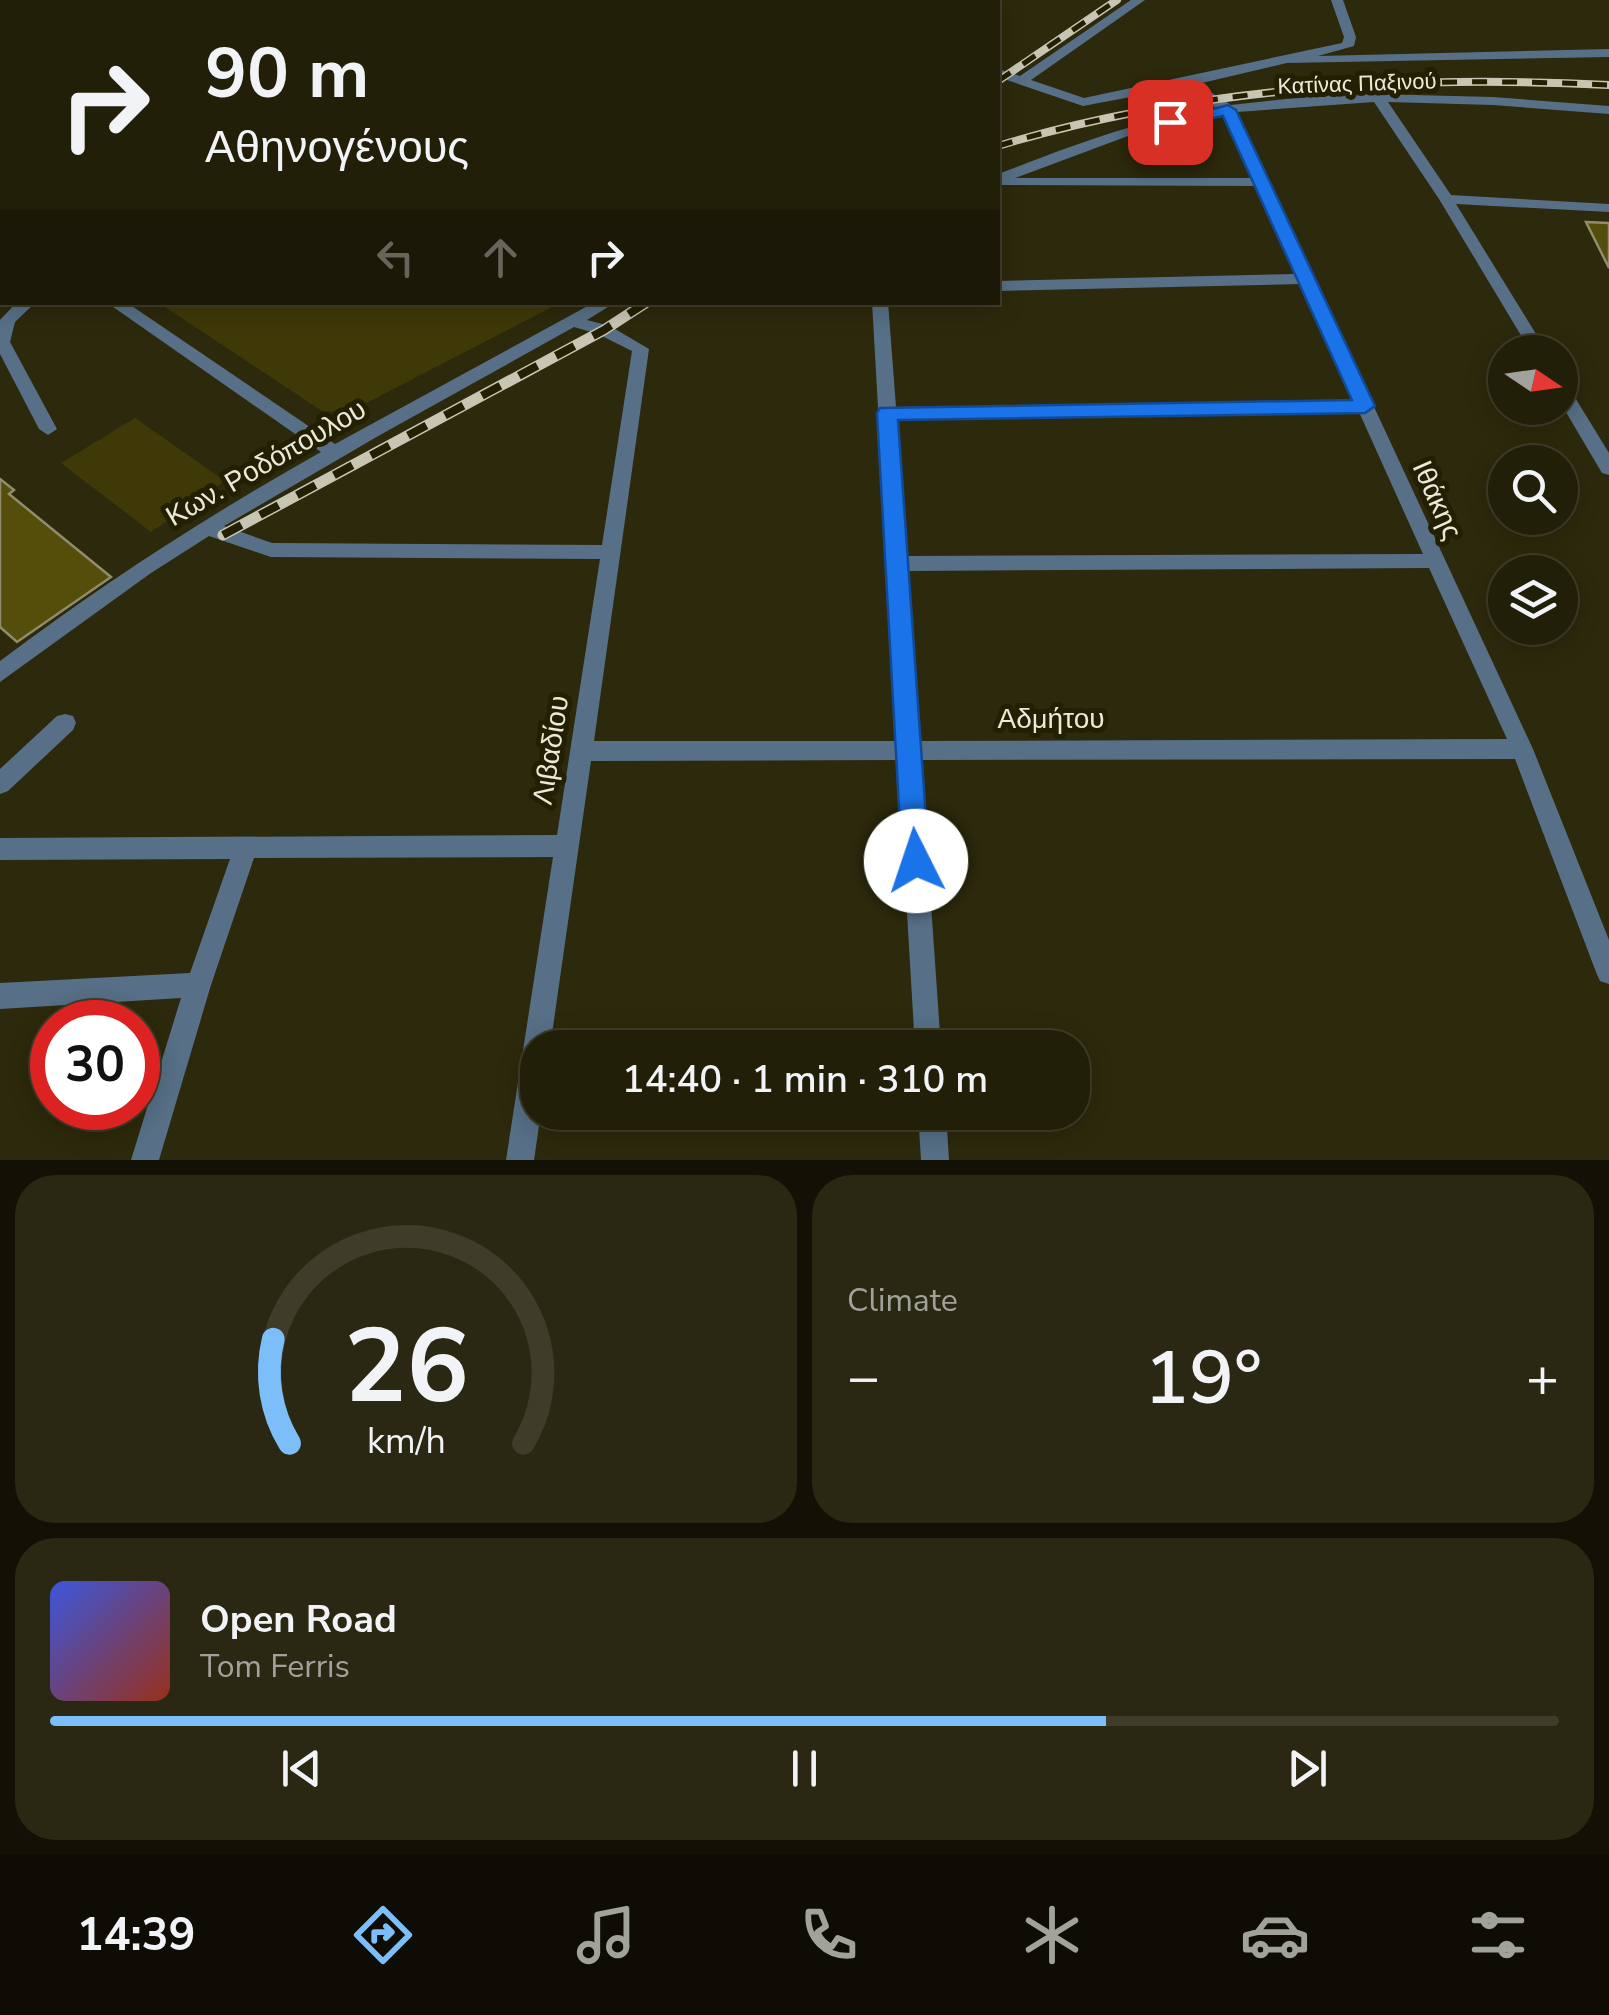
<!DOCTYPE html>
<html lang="en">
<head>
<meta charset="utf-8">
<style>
	body { margin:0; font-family:"Nunito Sans",sans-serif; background:#2a2712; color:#f1f3f6; height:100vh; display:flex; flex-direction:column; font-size:38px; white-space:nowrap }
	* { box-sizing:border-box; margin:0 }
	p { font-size:32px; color:#a2a29c }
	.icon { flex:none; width:55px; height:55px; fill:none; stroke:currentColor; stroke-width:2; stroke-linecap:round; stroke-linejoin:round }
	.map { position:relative; height:1160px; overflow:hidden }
	.sheet { display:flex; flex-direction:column; gap:15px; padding:15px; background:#131105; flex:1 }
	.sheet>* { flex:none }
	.hud { position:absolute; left:0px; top:0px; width:1000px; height:305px; box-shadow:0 5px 25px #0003,0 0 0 2px #3f3d2a; background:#221f09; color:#f1f3f6; overflow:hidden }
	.needle { width:65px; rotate:103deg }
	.fabs { position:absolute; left:1488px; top:335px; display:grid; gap:20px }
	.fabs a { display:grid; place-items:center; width:90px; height:90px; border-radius:50%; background:#221f09; box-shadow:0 5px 25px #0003,0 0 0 2px #3f3d2a; font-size:50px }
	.speed { position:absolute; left:30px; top:1000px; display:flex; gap:20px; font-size:50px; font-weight:700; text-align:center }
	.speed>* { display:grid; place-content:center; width:130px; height:130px; border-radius:50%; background:#221f09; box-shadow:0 5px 25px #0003,0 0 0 2px #3f3d2a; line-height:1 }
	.speed .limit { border:15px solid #d22; background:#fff; color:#111 }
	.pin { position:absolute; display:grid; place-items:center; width:85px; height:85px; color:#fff; margin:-42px; border-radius:20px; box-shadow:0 5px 15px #0006 }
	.me { position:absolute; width:110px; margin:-55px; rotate:356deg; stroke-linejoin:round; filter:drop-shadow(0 0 8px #0008) }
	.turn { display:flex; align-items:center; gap:35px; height:210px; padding:0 40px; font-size:45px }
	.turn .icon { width:130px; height:130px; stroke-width:2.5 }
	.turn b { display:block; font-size:70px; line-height:85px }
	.lanes { display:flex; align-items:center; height:95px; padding:0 40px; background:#0003; justify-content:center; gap:50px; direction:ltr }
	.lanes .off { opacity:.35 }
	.big { font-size:75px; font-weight:600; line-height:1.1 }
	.sheet .tile { flex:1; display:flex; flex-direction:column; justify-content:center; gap:15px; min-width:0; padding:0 35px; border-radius:40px; background:#2a2712 }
	.sheet .dial { align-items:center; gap:0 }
	.dial svg { height:260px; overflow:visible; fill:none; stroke:#3f3d2a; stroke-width:7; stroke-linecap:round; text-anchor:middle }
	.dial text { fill:#f1f3f6; stroke:none }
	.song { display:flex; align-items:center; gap:30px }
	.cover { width:120px; height:120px; border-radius:15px; background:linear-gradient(135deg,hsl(230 70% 55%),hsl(10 70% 35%)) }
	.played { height:10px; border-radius:5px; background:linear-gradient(90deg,#7cbef9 70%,#3f3d2a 70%) }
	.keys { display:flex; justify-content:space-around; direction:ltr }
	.heat { display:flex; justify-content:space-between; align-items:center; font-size:55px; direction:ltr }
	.sheet .tiles { flex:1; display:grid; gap:15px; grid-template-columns:1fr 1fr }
	.tile:last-child { grid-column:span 2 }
	.trip { position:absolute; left:520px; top:1030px; width:570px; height:100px; border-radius:40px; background:#221f09; box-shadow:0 5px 25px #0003,0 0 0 2px #3f3d2a; font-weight:600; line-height:100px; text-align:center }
	.dock { display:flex; height:160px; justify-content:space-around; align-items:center; background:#0e0c04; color:#a2a29c }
	.dock .icon { width:70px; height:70px }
	.dock .current { color:#7cbef9 }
	.dock b { font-size:45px; color:#f1f3f6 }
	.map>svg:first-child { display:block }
	.green { fill:#3f3908 }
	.building { fill:#554e0b; stroke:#908c6d; stroke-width:2.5 }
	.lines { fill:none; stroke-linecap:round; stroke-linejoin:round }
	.service { fill:#577087; fill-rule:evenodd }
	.minor { fill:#577087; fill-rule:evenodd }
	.rail-far1-casing { stroke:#c8c6b3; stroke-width:8 }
	.rail-casing { stroke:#c8c6b3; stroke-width:11 }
	.rail-far1 { stroke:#231f03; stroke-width:5; stroke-dasharray:15; stroke-linecap:butt }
	.rail { stroke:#231f03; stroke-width:8; stroke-dasharray:21; stroke-linecap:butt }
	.route { fill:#1a73e8; stroke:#114b97; stroke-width:2.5 }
	.labels { text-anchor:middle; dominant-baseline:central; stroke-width:10; stroke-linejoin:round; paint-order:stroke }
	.far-street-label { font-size:22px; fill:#ebe9d8; stroke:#231f03 }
	.street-label { font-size:28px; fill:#ebe9d8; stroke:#231f03 }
</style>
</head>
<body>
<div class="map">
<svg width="1609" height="1160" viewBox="0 0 1609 1160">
	<rect width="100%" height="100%" fill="#2d290c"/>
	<!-- green -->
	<g class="green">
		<path d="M 727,0 L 734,2 L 2,2 L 2,198 L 0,196 L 0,1 L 4,0 Z"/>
		<path d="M 159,303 L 560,303 L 347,413 L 322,411 Z"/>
		<path d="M 135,418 L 225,481 L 151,532 L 61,463 Z"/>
	</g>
	<!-- building -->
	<g class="building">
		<path d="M 1586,222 L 1609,223 L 1609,268 Z"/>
		<path d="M 0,479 L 14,490 L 9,494 L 111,577 L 17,642 L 0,627 Z"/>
	</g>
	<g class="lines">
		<!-- service -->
		<g class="service">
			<path d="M 180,0 L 196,0 L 197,2 L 182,2 Z"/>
			<path d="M 17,302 L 36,302 L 15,322 L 10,342 L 57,429 L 48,435 L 39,429 L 0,354 L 0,320 Z"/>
		</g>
		<!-- minor -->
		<g class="minor">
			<path d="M 780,0 L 797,0 L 798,2 L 782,2 Z"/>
			<path d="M 1131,0 L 1145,0 L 1031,80 L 1084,98 L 1342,43 L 1344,37 L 1331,0 L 1343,0 L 1356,37 L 1354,46 L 1318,56 L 1609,49 L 1609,57 L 1287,63 L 1189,86 L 1212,93 L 1231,105 L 1314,96 L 1374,94 L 1493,97 L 1609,106 L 1609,114 L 1493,105 L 1388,102 L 1451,195 L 1609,204 L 1609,212 L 1456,204 L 1547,352 L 1531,352 L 1439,199 L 1374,102 L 1237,112 L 1533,749 L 1609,940 L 1609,984 L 1600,981 L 1596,972 L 1515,759 L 921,760 L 941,1048 L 915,1048 L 898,760 L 591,761 L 550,1048 L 538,1048 L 538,1112 L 541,1112 L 534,1160 L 506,1160 L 553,857 L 254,858 L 211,985 L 159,1160 L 131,1160 L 181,998 L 0,1009 L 0,983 L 190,973 L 230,859 L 0,860 L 0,838 L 557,835 L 600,559 L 271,557 L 209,536 L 151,573 L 0,682 L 0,661 C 102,584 209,515 321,452 L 106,302 L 126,302 L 335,444 L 595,302 L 616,302 L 587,320 L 610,326 L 649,349 L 594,741 L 897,741 L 872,302 L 888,302 L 896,407 L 1353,400 L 1301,284 L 998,291 L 998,281 L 1296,274 L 1257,186 L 998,185 L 998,174 C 1069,147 1140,119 1216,108 L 1202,99 L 1173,89 L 1083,106 L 998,77 L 998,69 L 1020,76 ZM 1224,114 L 1253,178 L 1015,178 L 1128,136 ZM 574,327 L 598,334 L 632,351 L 602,545 L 272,543 L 224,526 L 380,435 ZM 1359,412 L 1423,554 L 906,556 L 896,419 ZM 1429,568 L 1507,739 L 919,741 L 907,571 Z"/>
			<path d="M 0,220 L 2,221 L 2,232 L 0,231 Z"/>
			<path d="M 1560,381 L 1566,383 L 1609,453 L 1609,475 L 1602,473 L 1560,402 Z"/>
			<path d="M 65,714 L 73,716 L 76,723 L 73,730 L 8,791 L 0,794 L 0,769 L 57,716 Z"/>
			<path d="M 918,1112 L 946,1112 L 949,1160 L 921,1160 Z"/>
		</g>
		<!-- rail-far1 casing -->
		<g class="rail-far1-casing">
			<g id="rail-far1">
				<path d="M 998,81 L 1117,0"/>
				<path d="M 998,146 C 1193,87 1407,75 1609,85"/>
			</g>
		</g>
		<!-- rail casing -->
		<g class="rail-casing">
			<path id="rail" d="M 223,535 L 604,330 L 647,302"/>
		</g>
		<!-- rail-far1 -->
		<use href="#rail-far1" class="rail-far1"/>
		<!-- rail -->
		<use href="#rail" class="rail"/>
	</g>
	<!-- route -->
	<path class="route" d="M 1228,105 L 1236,110 L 1375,406 L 1365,413 L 898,420 L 929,861 L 925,870 L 916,874 L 906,870 L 902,861 L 877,413 L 880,408 L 1352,400 L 1223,116 L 1170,127 L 1163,122 Z"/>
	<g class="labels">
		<!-- far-street labels -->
		<g class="far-street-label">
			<text transform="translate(1357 84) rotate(-2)">Κατίνας Παξινού</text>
		</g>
		<!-- street labels -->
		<g class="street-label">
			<text transform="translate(266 463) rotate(-30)">Κων. Ροδόπουλου</text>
			<text transform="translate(1437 500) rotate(66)">Ιθάκης</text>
			<text x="1051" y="719">Αδμήτου</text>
			<text transform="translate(551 750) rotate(-81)">Λιβαδίου</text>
		</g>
	</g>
</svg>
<div class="fabs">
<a><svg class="needle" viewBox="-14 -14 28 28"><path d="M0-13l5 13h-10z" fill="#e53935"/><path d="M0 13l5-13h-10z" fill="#a2a29c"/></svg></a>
<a><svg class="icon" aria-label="search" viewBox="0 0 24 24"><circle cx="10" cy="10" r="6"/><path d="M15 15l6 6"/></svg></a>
<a><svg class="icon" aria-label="layers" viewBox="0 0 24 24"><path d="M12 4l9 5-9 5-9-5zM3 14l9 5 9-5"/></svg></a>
</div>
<div class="speed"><div class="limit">30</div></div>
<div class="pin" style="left:1170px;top:122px;background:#d93025"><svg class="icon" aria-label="arrive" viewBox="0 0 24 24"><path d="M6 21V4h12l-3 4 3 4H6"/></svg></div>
<svg class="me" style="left:916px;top:861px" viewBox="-20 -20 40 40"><circle r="19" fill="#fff"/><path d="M0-13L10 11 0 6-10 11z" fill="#1a73e8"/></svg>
<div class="trip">14:40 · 1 min · 310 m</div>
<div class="hud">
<div class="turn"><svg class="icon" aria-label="right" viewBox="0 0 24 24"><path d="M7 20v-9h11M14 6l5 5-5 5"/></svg><div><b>90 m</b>Αθηνογένους</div></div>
<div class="lanes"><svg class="icon off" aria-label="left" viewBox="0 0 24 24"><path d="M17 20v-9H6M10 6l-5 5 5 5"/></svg><svg class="icon off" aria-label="ahead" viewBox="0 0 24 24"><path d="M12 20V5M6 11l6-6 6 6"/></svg><svg class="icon" aria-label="right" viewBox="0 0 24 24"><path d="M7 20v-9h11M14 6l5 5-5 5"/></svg></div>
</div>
</div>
<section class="sheet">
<div class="tiles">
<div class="tile dial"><svg viewBox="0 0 100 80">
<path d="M14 69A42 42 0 1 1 86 69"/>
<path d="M14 69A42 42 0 0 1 9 37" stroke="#7cbef9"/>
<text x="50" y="56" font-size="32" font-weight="700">26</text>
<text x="50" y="72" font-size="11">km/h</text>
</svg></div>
<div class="tile"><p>Climate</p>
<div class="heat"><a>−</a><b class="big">19°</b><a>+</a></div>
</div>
<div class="tile">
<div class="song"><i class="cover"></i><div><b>Open Road</b><p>Tom Ferris</p></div></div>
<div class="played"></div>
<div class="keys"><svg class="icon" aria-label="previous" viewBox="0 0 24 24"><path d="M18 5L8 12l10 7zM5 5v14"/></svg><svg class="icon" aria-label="pause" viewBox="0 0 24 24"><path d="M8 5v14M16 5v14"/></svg><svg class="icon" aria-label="next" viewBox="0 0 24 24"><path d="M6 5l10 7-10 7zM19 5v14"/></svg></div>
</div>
</div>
</section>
<nav class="dock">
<b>14:39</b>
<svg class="icon current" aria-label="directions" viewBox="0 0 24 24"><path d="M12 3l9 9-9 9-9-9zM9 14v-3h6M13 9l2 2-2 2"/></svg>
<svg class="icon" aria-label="music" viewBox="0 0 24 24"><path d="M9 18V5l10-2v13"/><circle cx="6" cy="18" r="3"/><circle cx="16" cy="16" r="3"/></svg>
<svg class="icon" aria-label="phone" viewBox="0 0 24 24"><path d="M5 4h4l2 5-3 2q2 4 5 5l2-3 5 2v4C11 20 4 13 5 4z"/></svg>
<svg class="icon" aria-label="climate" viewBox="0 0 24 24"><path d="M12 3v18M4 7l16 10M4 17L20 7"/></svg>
<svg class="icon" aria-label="car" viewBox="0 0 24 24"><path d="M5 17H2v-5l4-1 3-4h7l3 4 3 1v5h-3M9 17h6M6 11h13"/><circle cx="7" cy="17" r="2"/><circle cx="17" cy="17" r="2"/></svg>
<svg class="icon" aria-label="filters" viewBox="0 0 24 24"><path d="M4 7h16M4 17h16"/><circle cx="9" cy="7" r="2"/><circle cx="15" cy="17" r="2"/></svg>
</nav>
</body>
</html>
